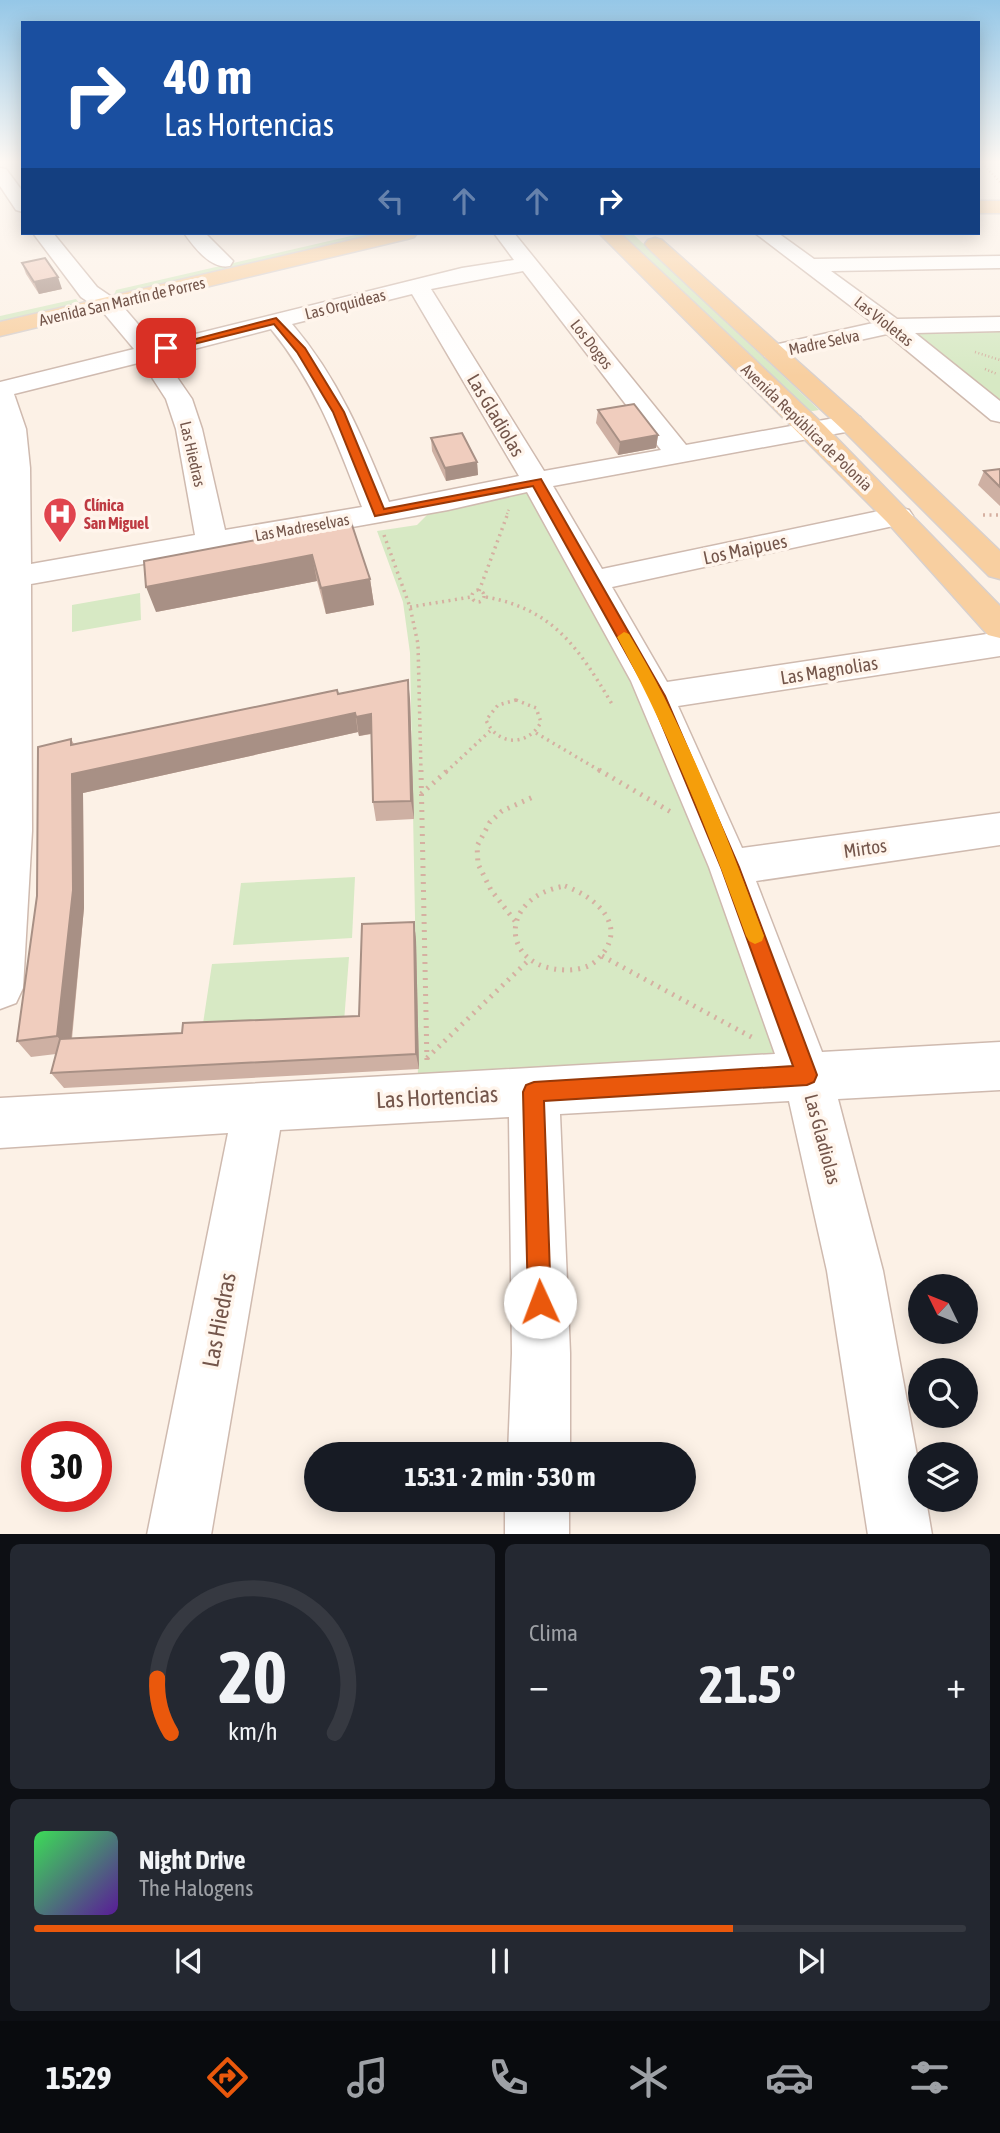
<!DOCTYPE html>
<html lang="es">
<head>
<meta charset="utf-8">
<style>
	body { margin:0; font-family:"Asap Condensed",sans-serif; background:#242831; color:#f1f3f6; height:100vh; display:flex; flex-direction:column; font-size:26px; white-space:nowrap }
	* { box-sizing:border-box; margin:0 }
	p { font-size:23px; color:#9ea1a6 }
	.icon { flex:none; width:38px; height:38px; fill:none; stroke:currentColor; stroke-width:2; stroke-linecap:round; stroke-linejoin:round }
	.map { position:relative; height:1534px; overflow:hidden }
	.details { display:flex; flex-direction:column; gap:10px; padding:10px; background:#0d0f14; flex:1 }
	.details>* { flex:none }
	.hud { position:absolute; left:21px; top:21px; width:959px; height:214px; border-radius:0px; box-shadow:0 4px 18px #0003; background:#1a4fa0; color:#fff; overflow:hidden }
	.needle { width:46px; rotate:313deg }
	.buttons { position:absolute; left:908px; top:1274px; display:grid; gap:14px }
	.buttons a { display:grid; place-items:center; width:70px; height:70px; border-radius:50%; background:#171b24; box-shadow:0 4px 18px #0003; font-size:35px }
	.speed { position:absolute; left:21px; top:1421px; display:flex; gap:14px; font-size:35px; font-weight:700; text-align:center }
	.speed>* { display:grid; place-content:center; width:91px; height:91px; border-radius:50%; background:#171b24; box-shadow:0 4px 18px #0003; line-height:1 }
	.speed .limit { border:10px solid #d22; background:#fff; color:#111 }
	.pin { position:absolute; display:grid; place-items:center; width:60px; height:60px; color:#fff; margin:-30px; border-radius:14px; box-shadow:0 4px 10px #0006 }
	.me { position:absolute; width:77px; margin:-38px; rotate:358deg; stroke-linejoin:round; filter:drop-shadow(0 0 5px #0008) }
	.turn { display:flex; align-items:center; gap:24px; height:147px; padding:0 28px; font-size:32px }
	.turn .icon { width:91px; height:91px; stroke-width:2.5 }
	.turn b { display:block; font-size:49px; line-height:60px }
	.lanes { display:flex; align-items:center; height:66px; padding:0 28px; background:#0003; justify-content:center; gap:35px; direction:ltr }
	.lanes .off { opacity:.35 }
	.big { font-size:52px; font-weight:700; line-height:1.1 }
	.details .card { flex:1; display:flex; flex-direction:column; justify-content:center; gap:10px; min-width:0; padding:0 24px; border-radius:10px; background:#242831 }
	.details .dial { align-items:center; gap:0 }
	.dial svg { height:182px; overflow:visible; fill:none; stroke:#363941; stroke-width:7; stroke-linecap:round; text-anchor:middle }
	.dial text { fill:#f1f3f6; stroke:none }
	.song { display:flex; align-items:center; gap:21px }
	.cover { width:84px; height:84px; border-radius:10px; background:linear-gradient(135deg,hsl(130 70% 55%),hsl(270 70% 35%)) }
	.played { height:7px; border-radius:4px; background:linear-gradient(90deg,#ea580c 75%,#363941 75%) }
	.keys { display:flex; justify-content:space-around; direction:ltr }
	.heat { display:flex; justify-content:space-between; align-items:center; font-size:38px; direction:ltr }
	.details .tiles { flex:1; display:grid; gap:10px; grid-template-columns:1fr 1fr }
	.card:last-child { grid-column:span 2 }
	.trip { position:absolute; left:304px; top:1442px; width:392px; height:70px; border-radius:35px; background:#171b24; box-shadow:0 4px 18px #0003; font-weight:700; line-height:70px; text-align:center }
	.menu { display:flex; height:112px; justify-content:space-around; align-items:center; background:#090b0e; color:#9ea1a6 }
	.menu .icon { width:49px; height:49px }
	.menu .current { color:#ea580c }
	.menu b { font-size:32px; color:#f1f3f6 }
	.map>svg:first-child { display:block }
	.green { fill:#d7e9c4 }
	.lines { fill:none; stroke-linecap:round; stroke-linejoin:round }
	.minor-casing { stroke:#cfbaaf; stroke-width:3 }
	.major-casing { stroke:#d8d0cd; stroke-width:3 }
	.path-far2 { stroke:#d5b0a1; stroke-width:2.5; stroke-dasharray:1 2.5; stroke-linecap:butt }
	.path-far1 { stroke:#d5b0a1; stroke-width:3.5; stroke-dasharray:2 4.5; stroke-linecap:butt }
	.path { stroke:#d5b0a1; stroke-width:5; stroke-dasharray:2 6; stroke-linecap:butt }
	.minor { fill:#fff; fill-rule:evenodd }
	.major { fill:#f8cfa0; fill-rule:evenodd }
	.wall { fill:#ceb0a3 }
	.shaded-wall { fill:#a89085 }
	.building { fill:#f0cdbe; stroke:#a89085; stroke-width:2 }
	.route { fill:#ea580c; stroke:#983908; stroke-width:2 }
	.slow { fill:#f59e0b }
	.labels { text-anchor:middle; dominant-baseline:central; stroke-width:7; stroke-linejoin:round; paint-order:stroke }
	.far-street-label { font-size:16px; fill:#74564b; stroke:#fff5ec }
	.far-health-label { font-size:16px; font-weight:bold; fill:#be3a42; stroke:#fff5ec; text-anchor:start }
	.street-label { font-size:19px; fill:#74564b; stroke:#fff5ec }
	.near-street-label { font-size:23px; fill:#74564b; stroke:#fff5ec }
</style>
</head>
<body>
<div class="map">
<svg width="1000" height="1535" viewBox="0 0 1000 1535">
	<rect width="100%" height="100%" fill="#fcf1e6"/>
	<!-- green -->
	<g class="green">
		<path d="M 364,233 L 399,233 L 119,298 L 114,295 L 116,290 Z"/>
		<path d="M 615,233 L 632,233 L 819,410 L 801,413 Z"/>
		<path d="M 76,299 L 82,307 L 0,326 L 0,316 Z"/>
		<path d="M 1000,332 L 1000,402 L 915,334 Z"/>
		<path d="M 530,488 L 640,700 L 725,889 L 786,1063 L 418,1077 L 410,653 L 403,602 L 377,531 L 417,525 L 435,507 Z"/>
		<path d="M 140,593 L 141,620 L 72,632 L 72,605 Z"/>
		<path d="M 355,877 L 352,938 L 233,945 L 241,883 Z"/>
		<path d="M 349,957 L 344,1022 L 202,1030 L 212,964 Z"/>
	</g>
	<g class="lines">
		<!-- minor casing -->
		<g class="minor-casing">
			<g id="minor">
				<path d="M 0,168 L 6,169 L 23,192 L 23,212 L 16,210 L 0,186 Z"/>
				<path d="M 33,233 L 53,233 L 97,287 L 119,302 L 155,344 L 462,268 L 514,260 L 494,233 L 514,233 L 686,445 L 851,415 L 860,417 L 864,423 L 860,429 L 851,431 L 553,486 L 602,569 L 898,507 L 909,510 L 913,516 L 909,522 L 898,525 L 612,587 L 667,682 L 1000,632 L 1000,656 L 678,706 L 742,848 L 1000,813 L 1000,845 L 756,881 L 822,1052 L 1000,1042 L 1000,1090 L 838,1099 L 883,1271 L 920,1472 L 920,1500 L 926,1500 L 932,1535 L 868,1535 L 827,1271 L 789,1101 L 560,1114 L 570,1353 L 570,1454 L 508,1454 L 512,1353 L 509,1117 L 280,1130 L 211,1535 L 147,1535 L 228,1133 L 0,1148 L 0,1098 L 775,1054 L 709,867 L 631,681 L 527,492 L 448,510 L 31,584 L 32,831 L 23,988 L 16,1003 L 0,1009 L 0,382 L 134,349 L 103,312 L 81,297 ZM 523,271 L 661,450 L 544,471 L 431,289 ZM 412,294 L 519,476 L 389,502 C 363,438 338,378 292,324 ZM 271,329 C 316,384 337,442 362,507 L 225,530 L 202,429 L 192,399 L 163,357 ZM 142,362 L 166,399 L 176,429 L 195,535 L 31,564 L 30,468 L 26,429 L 14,394 Z"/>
				<path d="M 184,233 L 205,233 L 233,261 L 230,266 C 211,270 194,247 184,233 Z"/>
				<path d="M 755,233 L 778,233 L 814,259 L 1000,256 L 1000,268 L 831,271 L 897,319 L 1000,317 L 1000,331 L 915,333 L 1000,401 L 1000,422 L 991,420 L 887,334 L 774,359 L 765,357 L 762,352 L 765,347 L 873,323 Z"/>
				<rect x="505" y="1500" width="64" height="35"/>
			</g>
		</g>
		<!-- major casing -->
		<g class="major-casing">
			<g id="major">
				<rect x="978" y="201" width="22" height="12"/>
				<path d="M 382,233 L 417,233 L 414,237 L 407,239 L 0,336 L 0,322 Z"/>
				<path d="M 599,233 L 620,233 L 824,425 L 1000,606 L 1000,638 L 988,635 L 887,522 Z"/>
				<path d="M 655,238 L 662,240 L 860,417 L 1000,551 L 1000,579 L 989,576 L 842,429 L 648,248 L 645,244 L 648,240 Z"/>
			</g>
		</g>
		<!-- path-far2 -->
		<g class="path-far2">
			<path d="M 980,161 L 1000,182"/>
			<path d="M 975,352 L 1000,360"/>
			<path d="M 985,369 L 997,374"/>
			<path d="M 507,514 L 509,509"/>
		</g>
		<!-- path-far1 -->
		<g class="path-far1">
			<path d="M 983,515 L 1000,515"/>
			<path d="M 384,535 L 410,607 L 418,644 L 421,772"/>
			<circle cx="478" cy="596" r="6"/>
			<path d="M 479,591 L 508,513"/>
			<path d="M 486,597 C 554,609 579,649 612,704"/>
			<path d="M 410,607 L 471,597"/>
			<path d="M 516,700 L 536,708 L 541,722 C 528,747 497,746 486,720 L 498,705 Z"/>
			<path d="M 536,733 L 602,772"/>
			<path d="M 446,772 L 490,731"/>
		</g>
		<!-- path -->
		<g class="path">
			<path d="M 421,770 L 427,1063"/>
			<path d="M 599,770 L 671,812"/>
			<path d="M 421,794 L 448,770"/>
			<path d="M 565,886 C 598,898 631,928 596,961 C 588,968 576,970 566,970 C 500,969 497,897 565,886 Z"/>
			<path d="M 515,921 L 491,890 L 478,864 L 477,846 L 490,822 L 502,811 L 533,797"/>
			<path d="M 602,956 L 755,1039"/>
			<path d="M 427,1058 L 530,959"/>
		</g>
		<!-- minor -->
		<use href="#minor" class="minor"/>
		<!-- major -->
		<use href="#major" class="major"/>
	</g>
	<!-- wall -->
	<g class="wall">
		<path d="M 22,263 L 62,289 L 39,294 L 26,274 Z"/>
		<path d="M 598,410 L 658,435 L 656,448 L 618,455 L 596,423 Z"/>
		<path d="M 431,438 L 477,462 L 478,475 L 446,481 L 432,451 Z"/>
		<path d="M 1000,469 L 1000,506 L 978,485 L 984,471 Z"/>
		<path d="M 351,522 L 370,579 L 374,605 L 326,614 L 317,581 L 156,612 Z"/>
		<path d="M 338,694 L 410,699 L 414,819 L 376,821 L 373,802 L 372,734 L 359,736 L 358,732 L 83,793 L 84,908 L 72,1039 L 182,1033 L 359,1016 L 414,922 L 416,940 L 419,1069 L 64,1088 L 51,1073 L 56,1054 L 31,1057 L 17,1041 L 71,739 L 74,744 Z"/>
	</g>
	<!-- shaded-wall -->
	<g class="shaded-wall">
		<path d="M 58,277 L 62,289 L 39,294 L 34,282 Z"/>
		<path d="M 658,435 L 656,448 L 618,455 L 620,442 Z"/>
		<path d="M 477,462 L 478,475 L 446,481 L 445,468 Z"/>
		<path d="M 312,555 L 317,581 L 156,612 L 146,587 Z"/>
		<path d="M 370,579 L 374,605 L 326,614 L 321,588 Z"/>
		<path d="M 408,680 L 410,699 L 414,819 L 411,801 Z"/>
		<path d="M 355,713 L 358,732 L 83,793 L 84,908 L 70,1052 L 57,1036 L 72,774 Z"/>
		<path d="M 371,714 L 374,733 L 359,736 L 356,717 Z"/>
		<path d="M 414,922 L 416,940 L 419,1069 L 416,1054 Z"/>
	</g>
	<!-- building -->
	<g class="building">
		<path d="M 45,258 L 58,277 L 34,282 L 22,263 Z"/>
		<path d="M 634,404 L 658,435 L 620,442 L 598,410 Z"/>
		<path d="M 462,433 L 477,462 L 445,468 L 431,438 Z"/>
		<path d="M 1000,469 L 1000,487 L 984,471 Z"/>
		<path d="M 351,522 L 370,579 L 321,588 L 312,555 L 146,587 L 144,561 Z"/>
		<path d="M 408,680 L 411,801 L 373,802 L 371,714 L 356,717 L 355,713 L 72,774 L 73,890 L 57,1036 L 17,1041 L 37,896 L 38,747 L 71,739 L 71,745 L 337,690 L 338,694 Z"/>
		<path d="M 414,922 L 416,1054 L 51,1073 L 60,1039 L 182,1033 L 183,1023 L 359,1016 L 362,924 Z"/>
	</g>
	<!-- sky -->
	<linearGradient id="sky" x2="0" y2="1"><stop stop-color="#95c7e7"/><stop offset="0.43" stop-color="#fef9f4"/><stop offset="1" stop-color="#fef9f4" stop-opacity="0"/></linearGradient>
	<rect width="1000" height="376" fill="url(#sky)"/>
	<!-- route -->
	<path class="route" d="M 276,318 L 305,348 L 344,412 L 384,509 L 541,479 L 665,696 L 739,867 L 817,1075 L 814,1082 L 807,1085 L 544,1101 L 551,1302 L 548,1310 L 540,1314 L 531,1310 L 528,1302 L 523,1092 L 526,1085 L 534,1082 L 793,1066 L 721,867 L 650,696 L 533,486 L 375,516 L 333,412 L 297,352 L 274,324 L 166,351 L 161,348 Z"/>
	<!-- slow -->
	<path class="slow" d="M 624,632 L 629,634 C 686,728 726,833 764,936 L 762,941 L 755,944 L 749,941 L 746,936 C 709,834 669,732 617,637 Z"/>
	<!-- icons -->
	<defs>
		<g id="hospital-pin" transform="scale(1.75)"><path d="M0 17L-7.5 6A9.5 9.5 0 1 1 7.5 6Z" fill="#e0444e" stroke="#fff5ec"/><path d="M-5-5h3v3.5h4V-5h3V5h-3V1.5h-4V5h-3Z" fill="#fff"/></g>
	</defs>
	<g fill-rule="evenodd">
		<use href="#hospital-pin" x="60" y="514"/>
	</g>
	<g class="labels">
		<!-- far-street labels -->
		<g class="far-street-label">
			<text transform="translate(122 301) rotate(-13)">Avenida San Martín de Porres</text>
			<text transform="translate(345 304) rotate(-14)">Las Orquideas</text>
			<text transform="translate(884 321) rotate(38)">Las Violetas</text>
			<text transform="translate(824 342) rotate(-12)">Madre Selva</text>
			<text transform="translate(592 344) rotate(52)">Los Dogos</text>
			<text transform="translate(807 427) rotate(44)">Avenida República de Polonia</text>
			<text transform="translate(193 454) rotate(77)">Las Hiedras</text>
			<text transform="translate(302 527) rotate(-10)">Las Madreselvas</text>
		</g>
		<!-- far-health labels -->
		<g class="far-health-label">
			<text x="84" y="505">Clínica<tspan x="84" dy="18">San Miguel</tspan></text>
		</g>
		<!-- street labels -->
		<g class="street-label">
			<text transform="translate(496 415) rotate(59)">Las Gladiolas</text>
			<text transform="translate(745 549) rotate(-12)">Los Maipues</text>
			<text transform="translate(829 670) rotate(-9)">Las Magnolias</text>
			<text transform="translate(865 848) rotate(-8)">Mirtos</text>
			<text transform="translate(823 1139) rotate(75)">Las Gladiolas</text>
		</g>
		<!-- near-street labels -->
		<g class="near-street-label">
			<text transform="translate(437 1097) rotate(-3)">Las Hortencias</text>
			<text transform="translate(219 1320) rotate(-79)">Las Hiedras</text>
		</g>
	</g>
</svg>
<div class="buttons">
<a><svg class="needle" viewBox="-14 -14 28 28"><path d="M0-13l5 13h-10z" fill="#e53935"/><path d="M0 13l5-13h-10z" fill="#9ea1a6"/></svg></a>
<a><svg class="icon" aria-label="search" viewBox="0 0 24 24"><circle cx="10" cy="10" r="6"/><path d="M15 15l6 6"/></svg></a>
<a><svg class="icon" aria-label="layers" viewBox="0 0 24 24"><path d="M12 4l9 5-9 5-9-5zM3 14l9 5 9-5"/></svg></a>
</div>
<div class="speed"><div class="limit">30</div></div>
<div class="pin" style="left:166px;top:348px;background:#d93025"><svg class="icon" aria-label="arrive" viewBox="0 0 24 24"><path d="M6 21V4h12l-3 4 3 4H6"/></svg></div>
<svg class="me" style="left:540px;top:1302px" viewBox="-20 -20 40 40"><circle r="19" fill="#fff"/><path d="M0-13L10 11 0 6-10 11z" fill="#ea580c"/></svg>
<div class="trip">15:31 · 2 min · 530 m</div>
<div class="hud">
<div class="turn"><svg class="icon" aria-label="right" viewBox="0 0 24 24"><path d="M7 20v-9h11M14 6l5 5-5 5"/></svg><div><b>40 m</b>Las Hortencias</div></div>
<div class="lanes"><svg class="icon off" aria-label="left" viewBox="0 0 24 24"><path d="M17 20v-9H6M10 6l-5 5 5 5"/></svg><svg class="icon off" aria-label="ahead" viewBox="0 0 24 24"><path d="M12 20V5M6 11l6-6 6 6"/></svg><svg class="icon off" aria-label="ahead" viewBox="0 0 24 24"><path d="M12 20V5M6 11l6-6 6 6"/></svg><svg class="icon" aria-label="right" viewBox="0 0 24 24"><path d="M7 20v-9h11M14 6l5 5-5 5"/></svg></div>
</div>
</div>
<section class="details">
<div class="tiles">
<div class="card dial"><svg viewBox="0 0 100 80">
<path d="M14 69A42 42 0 1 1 86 69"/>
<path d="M14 69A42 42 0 0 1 8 45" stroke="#ea580c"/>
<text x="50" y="56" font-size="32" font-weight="700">20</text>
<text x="50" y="72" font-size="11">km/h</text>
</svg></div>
<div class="card"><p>Clima</p>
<div class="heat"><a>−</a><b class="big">21.5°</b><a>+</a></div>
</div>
<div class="card">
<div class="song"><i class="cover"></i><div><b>Night Drive</b><p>The Halogens</p></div></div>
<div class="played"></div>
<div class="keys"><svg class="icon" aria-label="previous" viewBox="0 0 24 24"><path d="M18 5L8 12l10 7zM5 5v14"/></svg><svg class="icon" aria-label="pause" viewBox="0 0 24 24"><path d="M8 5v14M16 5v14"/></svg><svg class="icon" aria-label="next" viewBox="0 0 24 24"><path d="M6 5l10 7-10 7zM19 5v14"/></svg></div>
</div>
</div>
</section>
<nav class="menu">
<b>15:29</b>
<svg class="icon current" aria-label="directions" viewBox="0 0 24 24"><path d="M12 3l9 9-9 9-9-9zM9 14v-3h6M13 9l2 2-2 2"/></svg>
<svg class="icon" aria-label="music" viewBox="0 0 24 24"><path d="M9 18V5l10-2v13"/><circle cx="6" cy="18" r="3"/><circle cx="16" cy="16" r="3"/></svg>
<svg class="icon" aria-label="phone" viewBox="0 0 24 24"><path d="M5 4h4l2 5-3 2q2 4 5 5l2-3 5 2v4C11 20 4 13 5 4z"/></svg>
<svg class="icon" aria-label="climate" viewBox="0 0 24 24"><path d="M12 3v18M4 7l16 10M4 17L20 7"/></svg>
<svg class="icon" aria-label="car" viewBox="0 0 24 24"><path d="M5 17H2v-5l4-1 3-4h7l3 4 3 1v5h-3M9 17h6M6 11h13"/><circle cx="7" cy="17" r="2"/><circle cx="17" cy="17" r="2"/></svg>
<svg class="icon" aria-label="filters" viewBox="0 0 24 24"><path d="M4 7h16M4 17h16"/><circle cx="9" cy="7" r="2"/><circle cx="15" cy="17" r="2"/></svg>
</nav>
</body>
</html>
